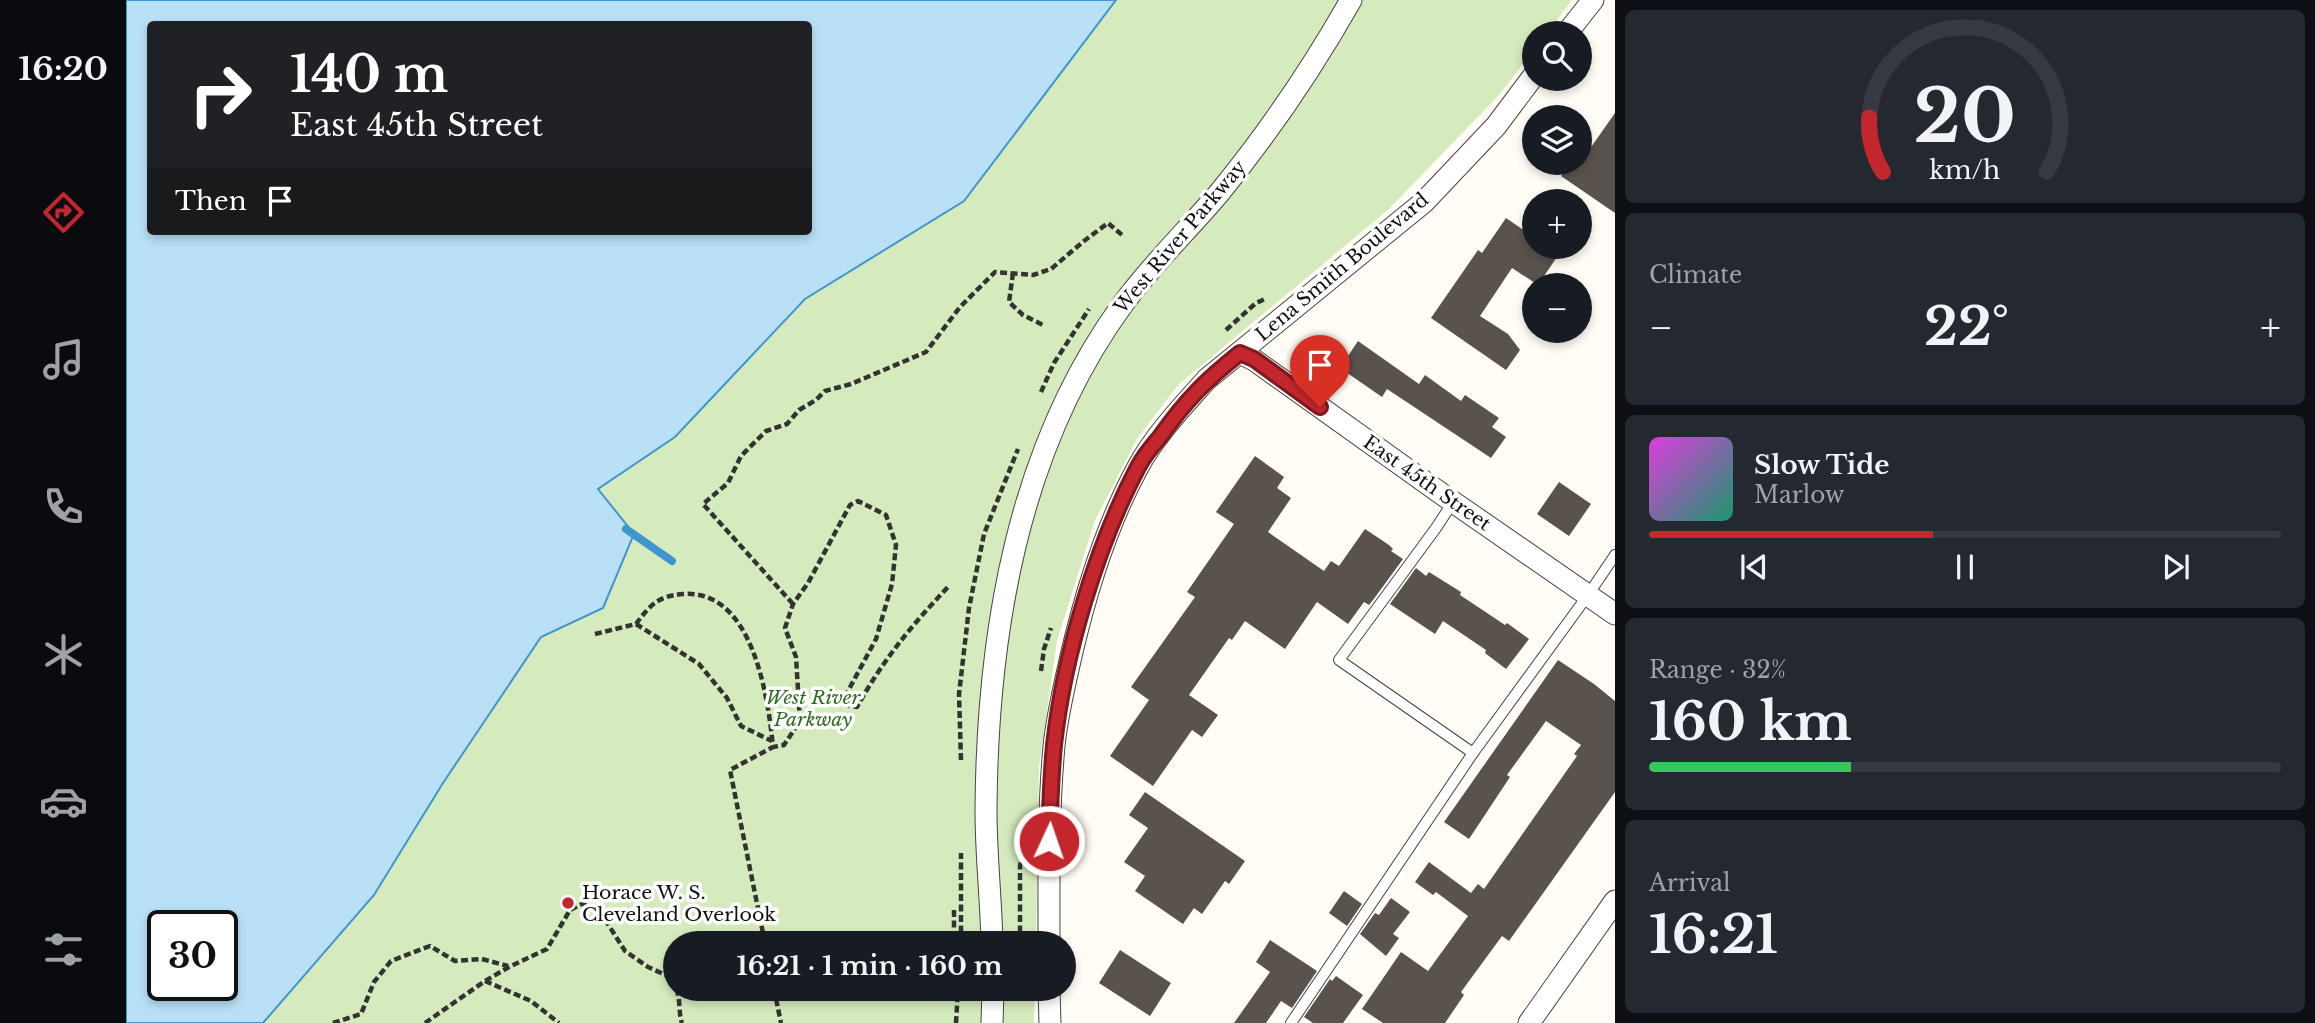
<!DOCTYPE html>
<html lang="en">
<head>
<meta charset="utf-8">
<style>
	body { margin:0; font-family:"Libre Baskerville",serif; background:#242831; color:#f1f3f6; height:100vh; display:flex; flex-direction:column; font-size:26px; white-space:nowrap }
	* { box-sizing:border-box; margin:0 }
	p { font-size:23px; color:#9ea1a6 }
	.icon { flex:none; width:38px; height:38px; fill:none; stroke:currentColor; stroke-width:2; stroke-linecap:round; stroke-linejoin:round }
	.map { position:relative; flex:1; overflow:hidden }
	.panel { display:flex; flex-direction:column; gap:10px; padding:10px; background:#0d0f14; width:700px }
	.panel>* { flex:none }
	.banner { position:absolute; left:21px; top:21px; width:665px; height:214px; border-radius:7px; box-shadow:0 4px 10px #0003; background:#202124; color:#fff; overflow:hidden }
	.controls { position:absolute; left:1396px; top:21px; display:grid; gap:14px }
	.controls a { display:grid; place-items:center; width:70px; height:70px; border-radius:50%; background:#171b24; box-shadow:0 4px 10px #0003; font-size:35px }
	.speed { position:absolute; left:21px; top:910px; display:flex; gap:14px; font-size:35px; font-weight:700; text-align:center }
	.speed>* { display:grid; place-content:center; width:91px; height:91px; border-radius:50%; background:#171b24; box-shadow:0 4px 10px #0003; line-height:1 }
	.speed .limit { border:4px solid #111; border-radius:10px; background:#fff; color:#111 }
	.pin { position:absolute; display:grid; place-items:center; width:60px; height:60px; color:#fff; margin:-72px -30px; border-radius:50% 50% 50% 0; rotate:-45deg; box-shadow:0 0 7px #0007 }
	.pin .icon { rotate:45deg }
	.me { position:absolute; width:77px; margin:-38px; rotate:3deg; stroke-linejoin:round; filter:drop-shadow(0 0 5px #0008) }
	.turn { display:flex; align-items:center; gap:24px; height:147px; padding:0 28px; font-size:32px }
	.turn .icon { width:91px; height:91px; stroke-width:2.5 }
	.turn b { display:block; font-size:49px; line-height:60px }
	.then { display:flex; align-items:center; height:66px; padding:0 28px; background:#0003; gap:14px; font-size:26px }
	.big { font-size:52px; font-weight:800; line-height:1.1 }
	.panel .card { flex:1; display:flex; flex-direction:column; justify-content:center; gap:10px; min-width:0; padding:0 24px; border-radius:10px; background:#242831 }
	.panel .dial { align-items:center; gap:0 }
	.dial svg { height:182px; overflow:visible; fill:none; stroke:#363941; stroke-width:7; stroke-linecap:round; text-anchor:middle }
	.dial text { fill:#f1f3f6; stroke:none }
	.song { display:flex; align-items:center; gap:21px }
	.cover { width:84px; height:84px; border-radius:10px; background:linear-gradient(135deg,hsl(300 70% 55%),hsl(160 70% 35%)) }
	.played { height:7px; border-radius:4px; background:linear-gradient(90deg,#c4262e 45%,#363941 45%) }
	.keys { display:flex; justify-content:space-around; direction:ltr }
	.heat { display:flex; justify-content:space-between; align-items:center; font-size:38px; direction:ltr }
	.charge { height:10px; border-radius:5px; background:linear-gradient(90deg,#34c759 32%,#363941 0) }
	.trip { position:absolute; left:537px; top:931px; width:413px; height:70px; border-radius:35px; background:#171b24; box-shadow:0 4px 10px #0003; font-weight:800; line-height:70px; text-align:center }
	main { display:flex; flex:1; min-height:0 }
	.tabs { display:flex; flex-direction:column; width:126px; justify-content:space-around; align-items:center; background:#090b0e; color:#9ea1a6 }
	.tabs .icon { width:49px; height:49px }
	.tabs .on { color:#c4262e }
	.tabs b { font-size:32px; color:#f1f3f6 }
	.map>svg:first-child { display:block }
	.green { fill:#d5ebbd }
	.water { fill:#b9e0f7; stroke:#3f96cf; stroke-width:2; fill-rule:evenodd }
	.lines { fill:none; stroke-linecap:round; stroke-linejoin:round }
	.stream { stroke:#3f96cf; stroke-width:8 }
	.building { fill:#5a524d }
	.service-casing { stroke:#444; stroke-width:12 }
	.minor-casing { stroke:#444; stroke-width:23 }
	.path { stroke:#333; stroke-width:4.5; stroke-dasharray:7 3.5; stroke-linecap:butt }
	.service { stroke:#fff; stroke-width:10 }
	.minor { stroke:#fff; stroke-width:21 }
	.route-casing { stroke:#7f191e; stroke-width:18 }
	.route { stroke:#c4262e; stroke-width:12 }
	.poi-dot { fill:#c4262e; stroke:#fff; stroke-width:2.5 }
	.labels { text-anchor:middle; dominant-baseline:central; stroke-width:7; stroke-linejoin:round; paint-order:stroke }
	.street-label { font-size:19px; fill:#111; stroke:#fff }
	.park-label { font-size:19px; font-style:italic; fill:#2f6b1f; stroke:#fff }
	.poi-label { font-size:19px; fill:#111; stroke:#fff; text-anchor:start }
</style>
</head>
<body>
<main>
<nav class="tabs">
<b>16:20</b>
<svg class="icon on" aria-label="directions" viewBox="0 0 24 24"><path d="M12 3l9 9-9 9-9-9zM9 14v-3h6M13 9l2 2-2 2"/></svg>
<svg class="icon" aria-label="music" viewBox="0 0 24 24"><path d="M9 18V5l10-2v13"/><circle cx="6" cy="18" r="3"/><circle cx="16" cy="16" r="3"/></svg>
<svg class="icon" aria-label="phone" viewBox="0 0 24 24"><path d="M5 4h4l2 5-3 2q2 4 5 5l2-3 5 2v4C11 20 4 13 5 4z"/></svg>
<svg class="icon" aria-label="climate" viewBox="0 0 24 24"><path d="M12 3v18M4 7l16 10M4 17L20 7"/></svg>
<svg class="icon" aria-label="car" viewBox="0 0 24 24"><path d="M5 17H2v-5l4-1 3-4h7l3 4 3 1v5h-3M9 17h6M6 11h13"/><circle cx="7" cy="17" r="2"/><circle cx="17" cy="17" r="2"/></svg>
<svg class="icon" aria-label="filters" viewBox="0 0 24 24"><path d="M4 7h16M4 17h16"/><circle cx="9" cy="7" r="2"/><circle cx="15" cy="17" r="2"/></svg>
</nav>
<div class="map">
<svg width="1489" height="1023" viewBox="0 0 1489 1023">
	<rect width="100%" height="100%" fill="#fffdf5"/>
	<!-- green -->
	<path class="green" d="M 990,0 L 1446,0 L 1421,33 L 1409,33 L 1409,49 L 1373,95 L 1263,209 L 1052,385 L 1011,439 L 969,520 L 931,641 L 913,767 L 910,943 L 550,943 L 550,989 L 909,989 L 908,1023 L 137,1023 L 248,895 L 317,783 L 415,637 L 477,608 L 472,489 L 549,437 L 679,299 L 838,201 Z"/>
	<!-- water -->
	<path class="water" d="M 0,0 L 990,0 L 838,201 L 679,299 L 549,437 L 472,489 L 508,534 L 477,608 L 415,637 L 317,783 L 248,895 L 137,1023 L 0,1023 ZM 24,24 L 682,24 L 682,231 L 24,231 ZM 37,926 L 96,926 L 96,985 L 37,985 Z"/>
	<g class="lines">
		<!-- stream -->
		<path class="stream" d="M 500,529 L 546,561"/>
	</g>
	<!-- building -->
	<g class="building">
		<path d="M 1489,113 L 1489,213 L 1435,176 L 1444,163 L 1454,163 L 1454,144 L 1463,150 Z"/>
		<path d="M 1380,218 L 1409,238 L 1409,247 L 1422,247 L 1433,254 L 1412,285 L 1386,268 L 1354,316 L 1382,334 L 1394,350 L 1380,370 L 1305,318 L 1352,250 L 1356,253 Z"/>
		<path d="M 1232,341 L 1293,384 L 1299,375 L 1335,401 L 1339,395 L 1373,418 L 1366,427 L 1380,437 L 1365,458 L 1261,389 L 1256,397 L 1214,368 Z"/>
		<path d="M 1129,456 L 1158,477 L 1151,488 L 1165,498 L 1142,532 L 1198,571 L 1205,561 L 1213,566 L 1239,529 L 1263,545 L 1267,549 L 1265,551 L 1277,559 L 1250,596 L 1243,605 L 1238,602 L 1222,624 L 1191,602 L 1159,649 L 1119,621 L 1106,640 L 1103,638 L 1063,695 L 1092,715 L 1076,737 L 1066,730 L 1027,786 L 984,756 L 1023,700 L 1005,687 L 1069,597 L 1061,592 L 1108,524 L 1090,512 Z"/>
		<path d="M 1433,482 L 1465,504 L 1443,536 L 1411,514 Z"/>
		<path d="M 1290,568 L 1300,576 L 1303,572 L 1335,592 L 1334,595 L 1379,625 L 1381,623 L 1403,639 L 1380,669 L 1359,653 L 1360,650 L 1317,621 L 1309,634 L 1264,604 Z"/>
		<path d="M 1432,660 L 1468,684 L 1489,701 L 1489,792 L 1383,941 L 1376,936 L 1335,992 L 1338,995 L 1319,1023 L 1257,1023 L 1236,1009 L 1275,952 L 1302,971 L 1342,916 L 1310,892 L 1307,895 L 1289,882 L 1303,862 L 1345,893 L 1352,884 L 1358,889 L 1451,756 L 1448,754 L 1455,745 L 1420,721 L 1381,775 L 1384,777 L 1343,839 L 1318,822 Z"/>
		<path d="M 1019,792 L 1119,861 L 1103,884 L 1099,881 L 1076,914 L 1068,908 L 1057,924 L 1009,891 L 1019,876 L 998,862 L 1022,828 L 1003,815 Z"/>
		<path d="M 1218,891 L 1236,904 L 1221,926 L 1203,913 Z"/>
		<path d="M 1265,898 L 1284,912 L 1267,934 L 1273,938 L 1260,956 L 1234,934 L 1249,913 L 1253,915 Z"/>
		<path d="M 1144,940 L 1191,971 L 1166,1008 L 1155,1001 L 1140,1023 L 1108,1023 L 1144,972 L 1130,962 Z"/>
		<path d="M 994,950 L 1045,983 L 1024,1016 L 973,983 Z"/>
		<path d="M 1210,976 L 1237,995 L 1217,1023 L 1187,1023 L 1178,1017 L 1204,979 L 1206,981 Z"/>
	</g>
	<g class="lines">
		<!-- service casing -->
		<g class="service-casing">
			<g id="service">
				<path d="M 1327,502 L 1310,528 L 1213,660 L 1347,753"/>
				<path d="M 1165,1023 L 1347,753 L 1462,595 L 1489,555"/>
			</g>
		</g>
		<!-- minor casing -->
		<g class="minor-casing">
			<g id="minor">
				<path d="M 1441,33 L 1467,0"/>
				<path d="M 1114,353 L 1128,360 L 1327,502 L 1489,614"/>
				<path d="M 866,943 C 865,899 860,855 860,811 C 861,635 891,449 997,304 C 1026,264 1062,230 1094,192 C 1143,132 1187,67 1225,0"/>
				<path d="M 923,943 C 923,877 922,812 928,746 C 931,715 939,683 946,652 C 961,588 981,524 1012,467 C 1029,435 1058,405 1081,379 L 1298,202 L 1370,126 L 1409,74"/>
				<path d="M 923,989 L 924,1023"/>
				<path d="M 866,1023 L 867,989"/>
				<path d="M 1403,1023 L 1489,901"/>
			</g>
		</g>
		<!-- path -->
		<g class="path">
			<path d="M 1401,52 L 1409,43"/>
			<path d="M 887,273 L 883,302 L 897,315 L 919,326"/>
			<path d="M 1100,330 L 1130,303 L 1139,299"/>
			<path d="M 915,392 L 928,363 L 963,309"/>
			<path d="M 667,604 L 577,504 L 602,483 L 615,456 L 640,431 L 661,424 L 673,410 L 690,400 L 699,391 L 725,384 L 800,352 L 834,307 L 869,272 L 907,275 L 925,269 L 958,241 L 982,223 L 996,235"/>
			<path d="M 510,624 L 573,664 L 601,698 L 615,726 L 646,741"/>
			<path d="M 469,634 L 510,624 C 524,605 532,596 557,594 C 627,589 642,697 647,747 L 658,745 L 674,721 L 670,657 L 659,628 L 667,604 L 682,583 L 724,505 L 732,501 L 760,515 L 770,545 L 766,584 L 750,639 L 722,691 L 721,705 L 731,707 C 757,660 785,626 822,587"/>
			<path d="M 915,671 L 918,649 L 925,628"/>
			<path d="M 835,760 L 833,694 L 843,608 L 858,534 L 892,449"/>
			<path d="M 828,910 L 828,933"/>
			<path d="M 639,943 L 604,770 L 647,747"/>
			<path d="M 835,943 L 835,853"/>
			<path d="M 894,943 L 894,867 L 898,839"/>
			<path d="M 359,981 L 405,1001 L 433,1023"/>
			<path d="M 550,989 C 555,999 552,1012 556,1023"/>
			<path d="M 648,989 L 655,1023"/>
			<path d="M 207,1023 L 235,1014 L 248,982 L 265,961 L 304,946 L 329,961 L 356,959 L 382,966"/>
			<path d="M 299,1023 L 359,981 L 383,967 L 421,949 L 444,910 L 456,904 L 473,910 L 499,951 L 522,967 L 544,977 L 550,988"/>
			<path d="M 830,1023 L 832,989"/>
		</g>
		<!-- service -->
		<use href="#service" class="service"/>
		<!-- minor -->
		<use href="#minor" class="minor"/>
	</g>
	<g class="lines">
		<!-- route casing -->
		<g class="route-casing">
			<path id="route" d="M 923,841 C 924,809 925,777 928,745 C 938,655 970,547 1012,467 C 1018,456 1026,446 1034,437 C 1059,401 1080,380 1114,353 L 1128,359 L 1194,407"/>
		</g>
		<!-- route -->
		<use href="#route" class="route"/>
	</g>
	<!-- markers -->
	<circle class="poi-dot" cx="442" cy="903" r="7"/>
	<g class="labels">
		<!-- street labels -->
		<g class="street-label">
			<text transform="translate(1054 237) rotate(-50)">West River Parkway</text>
			<text transform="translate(1216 267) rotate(-40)">Lena Smith Boulevard</text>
			<text transform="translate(1301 483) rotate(35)">East 45th Street</text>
		</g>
		<!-- park labels -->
		<g class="park-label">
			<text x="687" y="697">West River<tspan x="687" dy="22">Parkway</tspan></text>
		</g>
		<!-- poi labels -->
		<g class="poi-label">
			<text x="456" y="892">Horace W. S.<tspan x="456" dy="22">Cleveland Overlook</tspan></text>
		</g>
	</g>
</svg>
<div class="controls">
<a><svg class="icon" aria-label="search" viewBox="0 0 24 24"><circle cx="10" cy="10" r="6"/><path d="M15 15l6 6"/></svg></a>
<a><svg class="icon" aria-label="layers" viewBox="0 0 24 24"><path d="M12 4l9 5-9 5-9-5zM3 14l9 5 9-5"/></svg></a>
<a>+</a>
<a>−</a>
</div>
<div class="speed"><div class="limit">30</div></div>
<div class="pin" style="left:1194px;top:407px;background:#d93025"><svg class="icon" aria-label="arrive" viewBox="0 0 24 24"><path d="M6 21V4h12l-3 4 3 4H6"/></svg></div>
<svg class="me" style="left:923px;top:841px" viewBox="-20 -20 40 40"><circle r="17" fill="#c4262e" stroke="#fff" stroke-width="3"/><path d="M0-11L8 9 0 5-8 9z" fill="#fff"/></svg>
<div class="trip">16:21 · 1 min · 160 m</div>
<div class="banner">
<div class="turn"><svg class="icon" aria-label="right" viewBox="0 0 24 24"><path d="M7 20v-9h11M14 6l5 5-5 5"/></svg><div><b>140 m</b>East 45th Street</div></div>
<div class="then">Then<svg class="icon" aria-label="arrive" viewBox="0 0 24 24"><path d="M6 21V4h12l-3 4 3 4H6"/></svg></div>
</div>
</div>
<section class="panel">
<div class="card dial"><svg viewBox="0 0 100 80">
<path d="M14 69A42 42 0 1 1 86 69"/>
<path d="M14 69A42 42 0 0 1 8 45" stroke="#c4262e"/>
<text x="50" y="56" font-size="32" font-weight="700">20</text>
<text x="50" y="72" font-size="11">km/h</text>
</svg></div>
<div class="card"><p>Climate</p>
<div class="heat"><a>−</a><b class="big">22°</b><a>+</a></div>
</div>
<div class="card">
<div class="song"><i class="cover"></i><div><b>Slow Tide</b><p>Marlow</p></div></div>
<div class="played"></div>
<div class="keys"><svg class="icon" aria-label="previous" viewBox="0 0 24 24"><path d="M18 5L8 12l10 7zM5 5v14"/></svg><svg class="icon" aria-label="pause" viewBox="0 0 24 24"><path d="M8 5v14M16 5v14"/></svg><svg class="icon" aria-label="next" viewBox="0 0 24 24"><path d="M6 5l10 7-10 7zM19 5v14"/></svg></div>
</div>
<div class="card"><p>Range · 32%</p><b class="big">160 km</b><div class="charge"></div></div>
<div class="card"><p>Arrival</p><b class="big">16:21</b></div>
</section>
</main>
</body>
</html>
